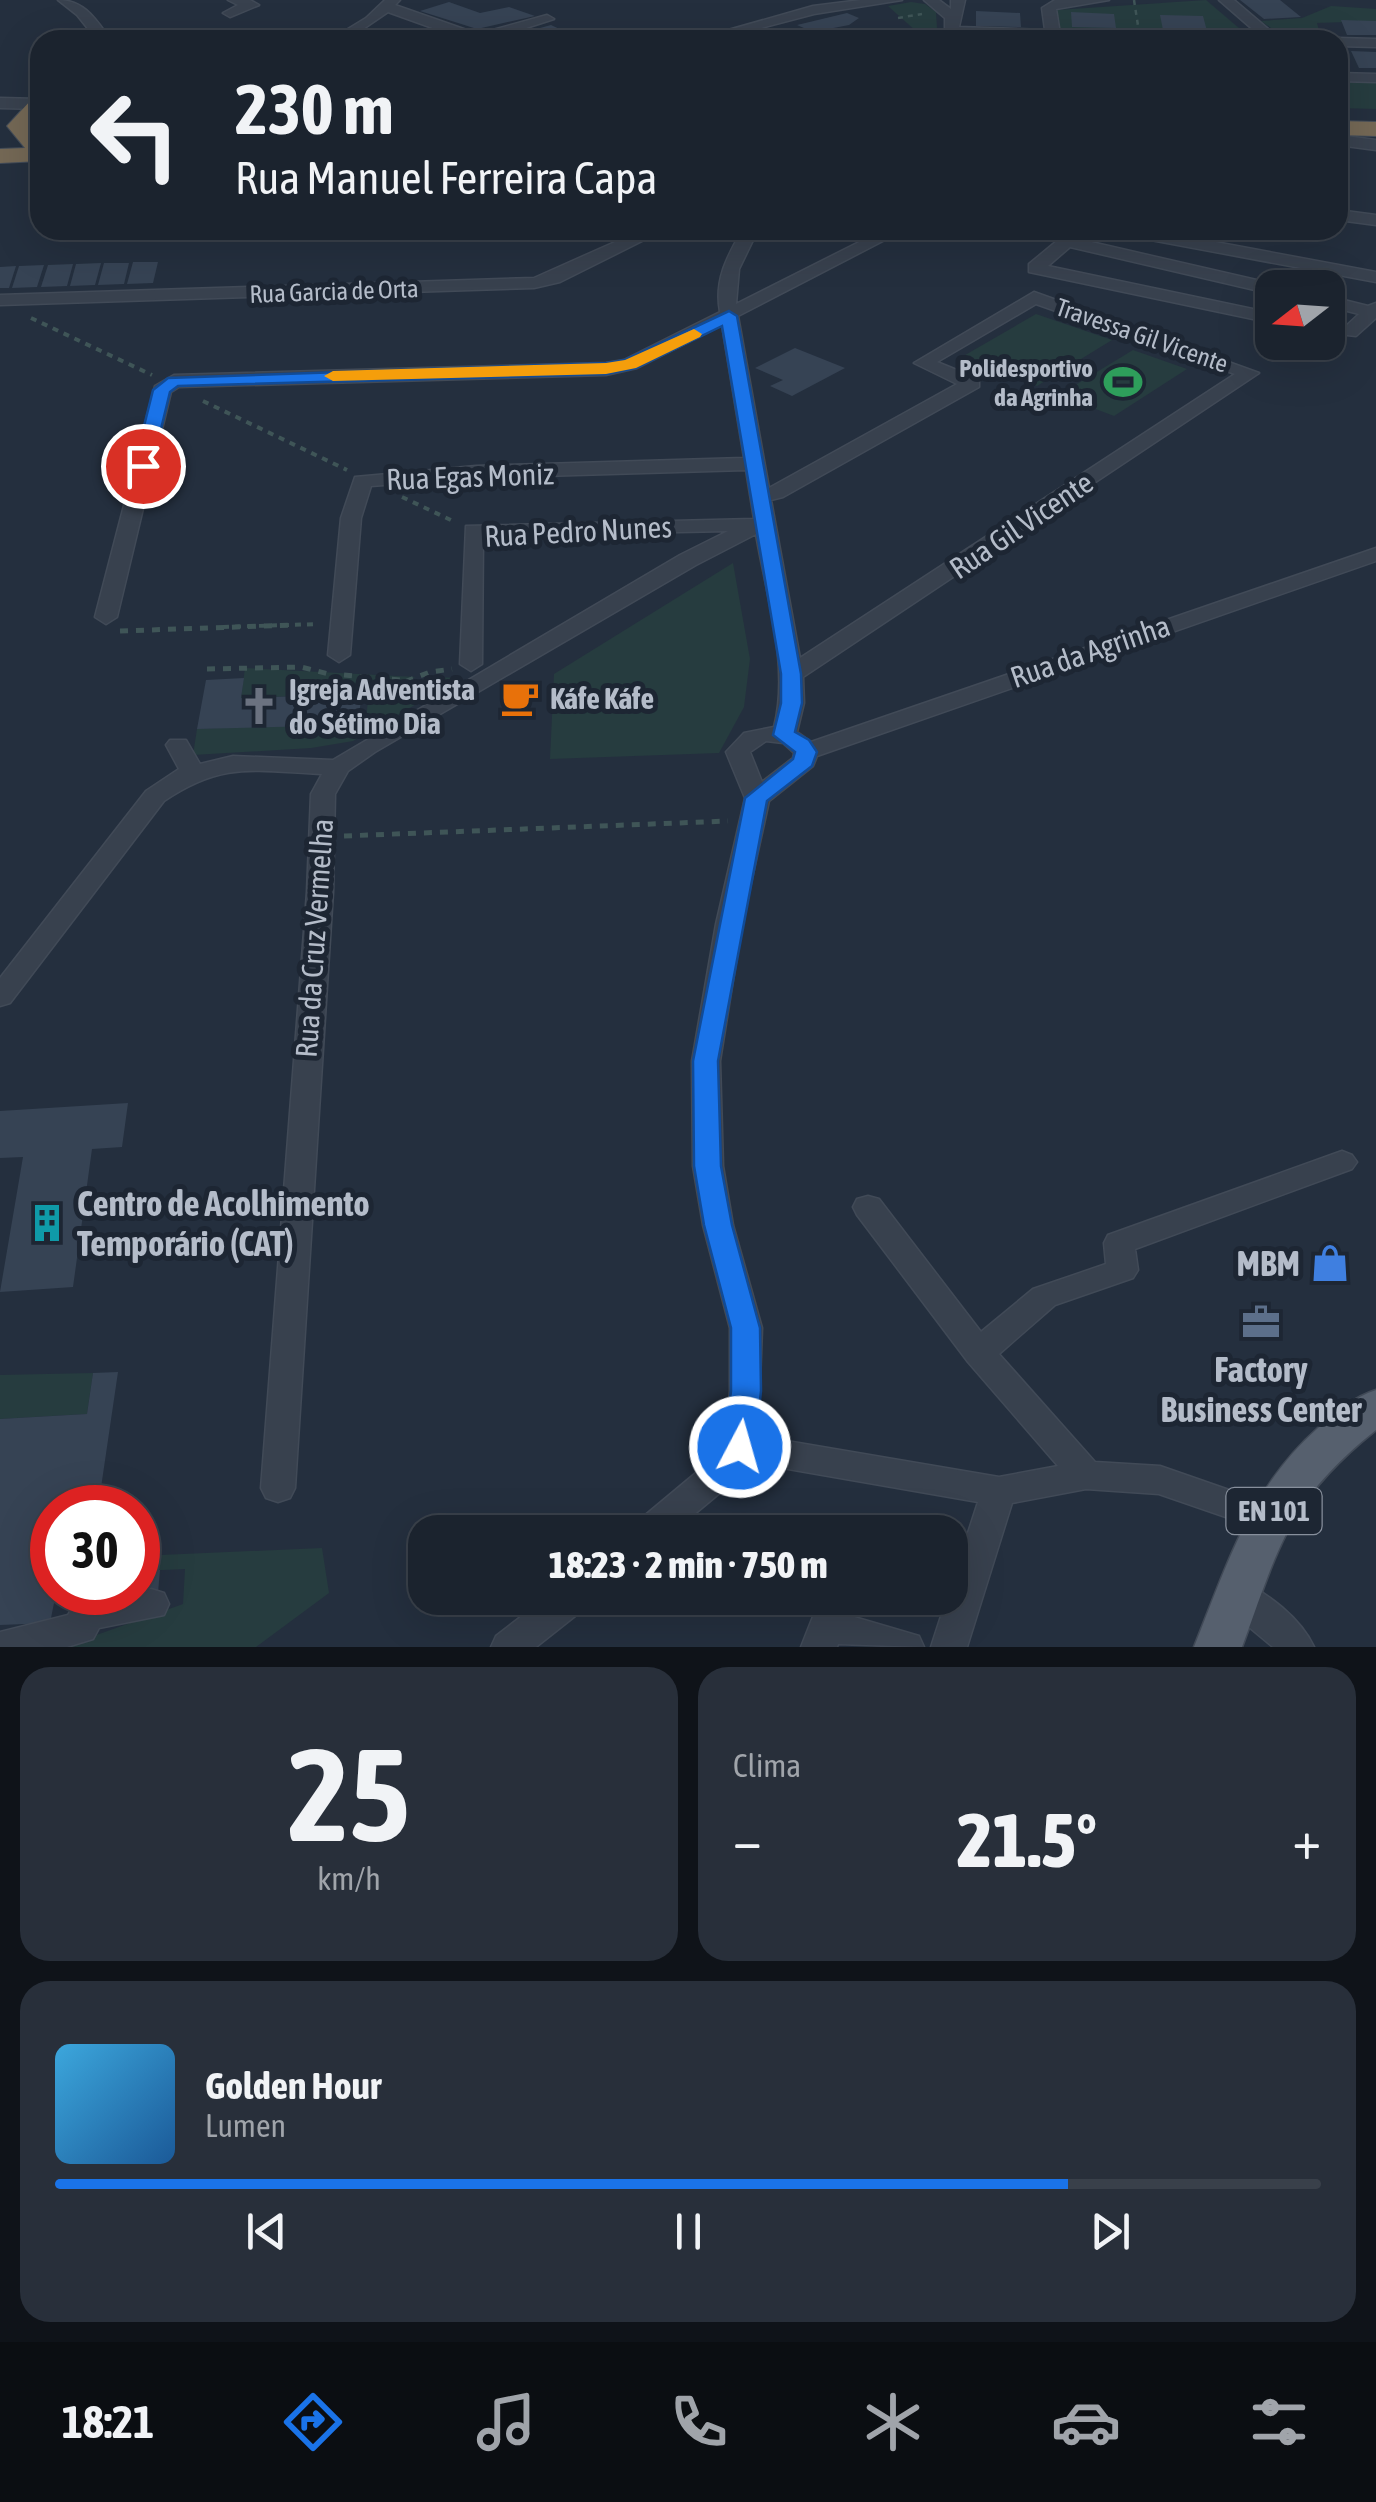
<!DOCTYPE html>
<html lang="pt">
<head>
<meta charset="utf-8">
<style>
	body { margin:0; font-family:"Asap Condensed",sans-serif; background:#282f3a; color:#f1f3f6; height:100vh; display:flex; flex-direction:column; font-size:38px; white-space:nowrap }
	* { box-sizing:border-box; margin:0 }
	p { font-size:32px; color:#a0a4aa }
	.icon { flex:none; width:55px; height:55px; fill:none; stroke:currentColor; stroke-width:2; stroke-linecap:round; stroke-linejoin:round }
	.map { position:relative; height:1647px; overflow:hidden }
	.panel { display:flex; flex-direction:column; gap:20px; padding:20px; background:#0f1319; flex:1 }
	.panel>* { flex:none }
	.hud { position:absolute; left:30px; top:30px; width:1318px; height:210px; border-radius:30px; box-shadow:0 10px 40px #0002,0 0 0 2px #39404a; background:#1b232e; color:#f1f3f6; overflow:hidden }
	.needle { width:65px; rotate:253deg }
	.buttons { position:absolute; left:1255px; top:270px; display:grid; gap:20px }
	.buttons a { display:grid; place-items:center; width:90px; height:90px; border-radius:20px; background:#1b232e; box-shadow:0 10px 40px #0002,0 0 0 2px #39404a; font-size:50px }
	.speed { position:absolute; left:30px; top:1485px; display:flex; gap:20px; font-size:50px; font-weight:700; text-align:center }
	.speed>* { display:grid; place-content:center; width:130px; height:130px; border-radius:50%; background:#1b232e; box-shadow:0 10px 40px #0002,0 0 0 2px #39404a; line-height:1 }
	.speed .limit { border:15px solid #d22; background:#fff; color:#111 }
	.pin { position:absolute; display:grid; place-items:center; width:85px; height:85px; color:#fff; margin:-42px; border:5px solid #fff; border-radius:50%; box-shadow:0 2px 10px #0007 }
	.me { position:absolute; width:110px; margin:-55px; rotate:6deg; stroke-linejoin:round; filter:drop-shadow(0 0 8px #0008) }
	.turn { display:flex; align-items:center; gap:35px; height:210px; padding:0 40px; font-size:45px }
	.turn .icon { width:130px; height:130px; stroke-width:2.5 }
	.turn b { display:block; font-size:70px; line-height:85px }
	.big { font-size:75px; font-weight:800; line-height:1.1 }
	.panel .tile { flex:1; display:flex; flex-direction:column; justify-content:center; gap:15px; min-width:0; padding:0 35px; border-radius:30px; background:#282f3a }
	.panel .dial { align-items:center; gap:0 }
	.dial b { font-size:130px; line-height:1 }
	.song { display:flex; align-items:center; gap:30px }
	.cover { width:120px; height:120px; border-radius:15px; background:linear-gradient(135deg,hsl(200 70% 55%),hsl(210 70% 35%)) }
	.played { height:10px; border-radius:5px; background:linear-gradient(90deg,#1a73e8 80%,#39404a 80%) }
	.keys { display:flex; justify-content:space-around; direction:ltr }
	.heat { display:flex; justify-content:space-between; align-items:center; font-size:55px; direction:ltr }
	.panel .tiles { flex:1; display:grid; gap:20px; grid-template-columns:1fr 1fr }
	.tile:last-child { grid-column:span 2 }
	.trip { position:absolute; left:408px; top:1515px; width:560px; height:100px; border-radius:30px; background:#1b232e; box-shadow:0 10px 40px #0002,0 0 0 2px #39404a; font-weight:800; line-height:100px; text-align:center }
	.dock { display:flex; height:160px; justify-content:space-around; align-items:center; background:#0b0e12; color:#a0a4aa }
	.dock .icon { width:70px; height:70px }
	.dock .selected { color:#1a73e8 }
	.dock b { font-size:45px; color:#f1f3f6 }
	.map>svg:first-child { display:block }
	.green { fill:#263c3f }
	.building { fill:#364354 }
	.lines { fill:none; stroke-linecap:round; stroke-linejoin:round }
	.minor-casing { stroke:#414a57; stroke-width:3 }
	.major-casing { stroke:#414a57; stroke-width:3 }
	.highway-casing { stroke:#434c59; stroke-width:2 }
	.path-far2 { stroke:#3f5557; stroke-width:2.5; stroke-dasharray:5 5; stroke-linecap:butt }
	.path-far1 { stroke:#3f5557; stroke-width:4; stroke-dasharray:6 6; stroke-linecap:butt }
	.path { stroke:#3f5557; stroke-width:5; stroke-dasharray:8 8; stroke-linecap:butt }
	.minor { fill:#38414e; fill-rule:evenodd }
	.major { fill:#56606e; fill-rule:evenodd }
	.highway { fill:#746855; fill-rule:evenodd }
	.route { fill:#1a73e8; stroke:#114b97; stroke-width:2.5 }
	.slow { fill:#f59e0b }
	.labels { text-anchor:middle; dominant-baseline:central; stroke-width:10; stroke-linejoin:round; paint-order:stroke }
	.far-street-label { font-size:25px; fill:#b4bcc9; stroke:#1d2633 }
	.far-poi-label { font-size:25px; font-weight:bold; fill:#b4bcc9; stroke:#1d2633; text-anchor:end }
	.shield { fill:#1d2633; stroke:#878f9c; stroke-width:2.5 }
	.shield-label { font-size:28px; font-weight:bold; fill:#b4bcc9 }
	.street-label { font-size:30px; fill:#b4bcc9; stroke:#1d2633 }
	.poi-label { font-size:30px; font-weight:bold; fill:#b4bcc9; stroke:#1d2633; text-anchor:start }
	.near-poi-label { font-size:35px; font-weight:bold; fill:#b4bcc9; stroke:#1d2633; text-anchor:start }
</style>
</head>
<body>
<div class="map">
<svg width="1376" height="1647" viewBox="0 0 1376 1647">
	<rect width="100%" height="100%" fill="#242f3e"/>
	<!-- green -->
	<g class="green">
		<path d="M 1206,0 L 1253,40 L 1062,40 L 1057,10 Z"/>
		<path d="M 911,2 L 925,4 L 936,12 L 937,28 L 932,28 L 931,40 L 926,40 L 888,6 Z"/>
		<path d="M 1331,6 L 1376,9 L 1376,21 L 1317,23 L 1321,37 L 1283,36 L 1261,21 L 1302,18 Z"/>
		<path d="M 1338,82 L 1376,83 L 1376,109 L 1338,108 Z"/>
		<path d="M 1036,314 L 1112,340 L 1037,386 L 960,358 Z"/>
		<path d="M 1133,350 L 1187,369 L 1114,416 L 1059,395 Z"/>
		<path d="M 733,563 L 750,659 L 744,707 L 719,753 L 550,759 L 554,674 Z"/>
		<path d="M 245,668 L 416,677 L 362,694 L 241,698 Z"/>
		<path d="M 429,677 L 461,678 L 353,741 L 311,748 L 193,755 L 197,729 L 366,722 L 368,699 Z"/>
		<path d="M 93,1373 L 87,1414 L 0,1419 L 0,1375 Z"/>
		<path d="M 322,1548 L 329,1593 L 256,1647 L 63,1647 L 183,1604 L 185,1569 L 138,1571 L 138,1556 Z"/>
	</g>
	<!-- building -->
	<g class="building">
		<path d="M 1240,0 L 1280,0 L 1301,17 L 1264,19 Z"/>
		<path d="M 449,2 L 480,13 L 509,7 L 535,16 L 477,29 L 420,11 Z"/>
		<path d="M 976,11 L 1020,13 L 1021,27 L 976,26 Z"/>
		<path d="M 1071,12 L 1114,14 L 1116,28 L 1072,27 Z"/>
		<path d="M 847,13 L 859,18 L 849,25 L 813,32 L 797,25 Z"/>
		<path d="M 1160,15 L 1203,16 L 1207,31 L 1163,30 Z"/>
		<path d="M 1341,20 L 1376,21 L 1376,35 L 1347,35 Z"/>
		<path d="M 551,25 L 568,33 L 540,40 L 496,40 Z"/>
		<path d="M 391,29 L 418,40 L 359,40 L 359,39 Z"/>
		<path d="M 1351,51 L 1376,52 L 1376,68 L 1359,68 Z"/>
		<path d="M 133,262 L 158,262 L 153,283 L 127,284 Z"/>
		<path d="M 101,263 L 95,285 L 70,286 L 76,264 Z"/>
		<path d="M 104,263 L 129,263 L 124,284 L 98,285 Z"/>
		<path d="M 73,264 L 67,286 L 41,287 L 48,265 Z"/>
		<path d="M 44,265 L 37,287 L 12,288 L 19,266 Z"/>
		<path d="M 16,266 L 9,288 L 0,288 L 0,267 Z"/>
		<path d="M 795,348 L 845,368 L 792,396 L 770,386 L 783,380 L 755,368 Z"/>
		<path d="M 244,678 L 241,698 L 340,695 L 339,699 L 361,699 L 358,725 L 197,729 L 206,680 Z"/>
		<path d="M 128,1103 L 122,1147 L 92,1149 L 73,1287 L 0,1292 L 23,1157 L 0,1158 L 0,1111 Z"/>
		<path d="M 118,1372 L 98,1508 L 52,1508 L 52,1592 L 109,1592 L 110,1596 L 55,1598 L 50,1623 L 0,1625 L 0,1419 L 87,1414 L 93,1373 Z"/>
		<path d="M 160,1570 L 158,1593 L 138,1594 L 138,1571 Z"/>
	</g>
	<g class="lines">
		<!-- minor casing -->
		<g class="minor-casing">
			<g id="minor">
				<path d="M 58,0 C 85,0 96,20 111,40 L 97,40 L 77,15 Z"/>
				<path d="M 228,0 L 250,0 L 259,5 L 230,17 L 223,13 L 238,5 Z"/>
				<path d="M 385,0 L 400,0 L 395,5 L 478,34 L 547,15 L 554,19 L 489,40 L 466,40 L 388,12 L 347,40 L 330,40 L 366,18 Z"/>
				<path d="M 861,0 L 902,0 L 814,14 L 716,40 L 693,40 L 813,6 Z"/>
				<path d="M 924,0 L 939,0 L 951,9 L 951,0 L 965,0 L 959,27 L 1045,30 L 1042,8 L 1055,0 L 1109,0 L 1056,9 L 1061,40 L 959,35 L 959,40 L 945,40 L 945,18 Z"/>
				<path d="M 1219,0 L 1234,0 L 1281,40 L 1265,40 Z"/>
				<path d="M 1338,38 L 1376,39 L 1376,47 L 1338,46 L 1338,40 L 1332,40 Z"/>
				<path d="M 1338,73 L 1376,74 L 1376,82 L 1338,81 Z"/>
				<path d="M 0,98 L 40,99 L 40,109 L 0,108 Z"/>
				<path d="M 1338,135 L 1376,140 L 1376,150 L 1338,145 Z"/>
				<path d="M 1338,210 L 1376,215 L 1376,225 L 1338,220 Z"/>
				<path d="M 642,230 L 664,230 L 560,282 L 534,288 L 0,305 L 0,295 L 534,278 Z"/>
				<path d="M 742,230 L 758,230 L 739,269 L 736,304 L 883,230 L 904,230 L 738,316 L 769,488 L 957,384 L 914,363 L 1034,292 L 1259,373 L 803,677 L 804,703 L 797,732 L 811,742 L 1376,548 L 1376,561 L 817,756 L 813,766 L 769,801 L 742,924 L 720,1061 L 723,1166 L 733,1225 L 762,1328 L 758,1436 L 999,1477 L 1058,1466 L 968,1362 L 857,1215 L 853,1207 L 857,1199 L 868,1196 L 879,1199 L 981,1332 L 1033,1289 L 1106,1264 L 1104,1243 L 1108,1235 L 1342,1151 L 1352,1155 L 1357,1162 L 1352,1169 L 1135,1249 L 1138,1270 L 1133,1278 L 1055,1305 L 999,1354 L 1095,1462 L 1160,1466 L 1281,1508 L 1286,1518 L 1281,1528 L 1269,1532 L 1159,1494 L 1086,1489 L 1012,1503 L 967,1647 L 931,1647 L 978,1502 L 748,1462 L 733,1482 L 673,1532 L 632,1532 L 637,1522 L 709,1462 L 724,1443 L 730,1391 L 730,1328 L 703,1225 L 693,1166 L 692,1061 L 716,924 L 745,798 L 726,752 L 744,733 L 774,727 C 790,666 766,595 756,534 L 696,565 L 375,752 L 348,771 L 335,794 L 333,892 L 295,1488 L 290,1498 L 278,1502 L 266,1498 L 261,1488 L 307,892 L 311,794 L 322,774 C 254,771 223,761 164,801 L 10,1003 L 0,1006 L 0,978 L 146,791 L 179,769 L 166,745 L 170,740 L 186,740 L 200,764 L 233,756 L 333,760 L 680,555 L 728,531 L 483,536 L 482,664 L 471,671 L 460,664 L 466,526 L 754,519 L 746,470 L 476,478 L 371,486 L 361,518 L 350,655 L 339,662 L 328,655 L 341,518 L 355,477 L 476,466 L 744,458 L 722,325 L 637,368 L 606,375 L 179,387 L 171,392 L 117,617 L 106,624 L 95,617 L 155,386 L 174,375 L 606,363 L 624,360 L 720,312 C 714,280 727,257 742,230 ZM 1036,304 L 1235,374 L 800,658 L 771,500 L 783,497 L 979,387 L 979,379 L 937,362 ZM 766,741 L 783,743 L 794,753 L 793,758 L 762,782 L 750,752 Z"/>
				<path d="M 1054,230 L 1070,230 L 1074,238 L 1278,285 L 1272,288 L 1272,294 L 1070,247 L 1048,266 L 1272,313 L 1272,323 L 1029,272 L 1029,264 L 1058,240 Z"/>
				<path d="M 1116,230 L 1151,230 L 1376,272 L 1376,282 L 1124,235 Z"/>
				<path d="M 1328,296 L 1368,306 L 1376,303 L 1376,318 L 1356,336 L 1328,333 L 1328,323 L 1346,326 L 1359,314 L 1328,306 Z"/>
				<path d="M 1238,1581 C 1267,1591 1301,1619 1314,1647 L 1273,1647 L 1225,1607 L 1220,1596 L 1225,1585 Z"/>
				<path d="M 151,1589 L 164,1593 L 169,1604 L 164,1615 L 99,1628 L 93,1639 L 67,1647 L 0,1647 L 0,1632 L 68,1615 L 75,1603 Z"/>
				<path d="M 545,1598 L 589,1598 L 584,1609 L 536,1647 L 491,1647 L 496,1636 Z"/>
				<path d="M 827,1609 L 919,1636 L 924,1647 L 838,1644 L 837,1647 L 801,1647 L 814,1614 Z"/>
			</g>
		</g>
		<!-- major casing -->
		<g class="major-casing">
			<path id="major" d="M 1376,1390 L 1376,1430 C 1287,1501 1279,1547 1242,1647 L 1194,1647 C 1227,1565 1250,1488 1318,1428 C 1336,1412 1354,1397 1376,1390 Z"/>
		</g>
		<!-- highway casing -->
		<g class="highway-casing">
			<g id="highway">
				<path d="M 40,97 L 40,117 L 31,127 L 40,137 L 40,161 L 0,163 L 0,149 L 25,148 L 7,126 L 32,99 Z"/>
				<path d="M 1338,121 L 1376,122 L 1376,136 L 1338,135 Z"/>
			</g>
		</g>
		<!-- path-far2 -->
		<g class="path-far2">
			<path d="M 1134,0 L 1139,32"/>
			<path d="M 898,18 L 922,14"/>
			<path d="M 917,30 L 931,30"/>
			<path d="M 1071,31 L 1239,36"/>
			<path d="M 1071,37 L 1194,40"/>
		</g>
		<!-- path-far1 -->
		<g class="path-far1">
			<path d="M 31,318 L 152,375"/>
			<path d="M 203,401 L 347,470"/>
			<path d="M 402,497 L 455,522"/>
			<path d="M 223,627 L 319,624"/>
		</g>
		<!-- path -->
		<g class="path">
			<path d="M 120,631 L 294,625"/>
			<path d="M 207,669 L 301,667 L 333,675"/>
			<path d="M 344,675 L 412,681"/>
			<path d="M 361,699 L 430,672 L 452,669"/>
			<path d="M 344,836 L 728,821"/>
		</g>
		<!-- minor -->
		<use href="#minor" class="minor"/>
		<!-- major -->
		<use href="#major" class="major"/>
		<!-- highway -->
		<use href="#highway" class="highway"/>
	</g>
	<!-- route -->
	<path class="route" d="M 729,311 L 737,316 L 801,674 L 802,703 L 795,732 L 809,740 L 817,752 L 812,766 L 767,801 L 718,1061 L 721,1166 L 732,1225 L 760,1328 L 761,1391 L 755,1447 L 751,1455 L 740,1459 L 729,1455 L 724,1447 L 731,1391 L 731,1328 L 704,1225 L 694,1166 L 693,1061 L 745,798 L 793,759 L 795,752 L 773,735 L 781,703 L 781,674 L 722,326 L 636,368 L 606,374 L 178,386 L 170,392 L 152,466 L 143,471 L 134,466 L 153,390 L 168,378 L 606,363 L 625,360 Z"/>
	<!-- slow -->
	<path class="slow" d="M 694,329 L 702,334 L 700,337 L 636,368 L 606,374 L 333,381 L 324,376 L 333,371 L 606,363 L 625,360 Z"/>
	<!-- icons -->
	<defs>
		<g id="stadium-bare" transform="scale(3)"><path d="M0-5a6.5 5 0 1 0 0 10a6.5 5 0 1 0 0-10ZM-3.5-1.8h7v3.6h-7Z" fill="#2e9e5b" stroke="#1d2633" stroke-width="2.5" paint-order="stroke"/></g>
		<g id="cafe-bare" transform="scale(3)"><path d="M-5.5-4.5H6V0H3Q3 3.5 0 3.5H-2.5Q-5.5 3.5-5.5 0ZM3-3.2v2h1.7v-2ZM-6 4.5H4V6H-6Z" fill="#e8710a" stroke="#1d2633" stroke-width="2.5" paint-order="stroke"/></g>
		<g id="church-bare" transform="scale(3)"><path d="M-1.2-6h2.4v3.5h3.3v2.4h-3.3V6h-2.4V-.1h-3.3v-2.4h3.3Z" fill="#6b7280" stroke="#1d2633" stroke-width="2.5" paint-order="stroke"/></g>
		<g id="building-bare" transform="scale(3)"><path d="M-4-6H4V6H1V3H-1V6H-4ZM-2.5-4.3h1.7v1.8h-1.7ZM.8-4.3h1.7v1.8H.8ZM-2.5-1h1.7V.8h-1.7ZM.8-1h1.7V.8H.8Z" fill="#0f9aa8" stroke="#1d2633" stroke-width="2.5" paint-order="stroke"/></g>
		<g id="shop-bare" transform="scale(3)"><path d="M-5-2.5h2.3a2.7 3.5 0 0 1 5.4 0H5L5.5 6h-11ZM-1.5-2.5h3a1.5 2.3 0 0 0-3 0Z" fill="#3f7fe0" stroke="#1d2633" stroke-width="2.5" paint-order="stroke"/></g>
		<g id="office-bare" transform="scale(3)"><path d="M-6-3h4V-5.5h4V-3h4V5H-6ZM-1-4.5V-3h2v-1.5ZM-6 0V1H6V0Z" fill="#5c6f8a" stroke="#1d2633" stroke-width="2.5" paint-order="stroke"/></g>
	</defs>
	<g fill-rule="evenodd">
		<use href="#stadium-bare" x="1123" y="382"/>
		<use href="#cafe-bare" x="520" y="698"/>
		<use href="#church-bare" x="259" y="706"/>
		<use href="#building-bare" x="47" y="1223"/>
		<use href="#shop-bare" x="1330" y="1263"/>
		<use href="#office-bare" x="1261" y="1322"/>
	</g>
	<g class="labels">
		<!-- far-street labels -->
		<g class="far-street-label">
			<text transform="translate(334 291) rotate(-2)">Rua Garcia de Orta</text>
			<text transform="translate(1142 335) rotate(19)">Travessa Gil Vicente</text>
		</g>
		<!-- far-poi labels -->
		<g class="far-poi-label">
			<text x="1093" y="368">Polidesportivo<tspan x="1093" dy="29">da Agrinha</tspan></text>
		</g>
		<!-- shield labels -->
		<rect class="shield" x="1226.5" y="1488" width="95" height="46" rx="8"/>
		<g class="shield-label">
			<text x="1274" y="1511">EN 101</text>
		</g>
		<!-- street labels -->
		<g class="street-label">
			<text transform="translate(470 476) rotate(-2)">Rua Egas Moniz</text>
			<text transform="translate(1021 525) rotate(-34)">Rua Gil Vicente</text>
			<text transform="translate(578 531) rotate(-3)">Rua Pedro Nunes</text>
			<text transform="translate(1090 651) rotate(-19)">Rua da Agrinha</text>
			<text transform="translate(314 938) rotate(-86)">Rua da Cruz Vermelha</text>
		</g>
		<!-- poi labels -->
		<g class="poi-label">
			<text x="289" y="689">Igreja Adventista<tspan x="289" dy="34">do Sétimo Dia</tspan></text>
			<text x="550" y="698">Káfe Káfe</text>
		</g>
		<!-- near-poi labels -->
		<g class="near-poi-label">
			<text x="77" y="1203">Centro de Acolhimento<tspan x="77" dy="40">Temporário (CAT)</tspan></text>
			<text x="1300" y="1263" text-anchor="end">MBM</text>
			<text x="1261" y="1369" text-anchor="middle">Factory<tspan x="1261" dy="40">Business Center</tspan></text>
		</g>
	</g>
</svg>
<div class="buttons">
<a><svg class="needle" viewBox="-14 -14 28 28"><path d="M0-13l5 13h-10z" fill="#e53935"/><path d="M0 13l5-13h-10z" fill="#a0a4aa"/></svg></a>
</div>
<div class="speed"><div class="limit">30</div></div>
<div class="pin" style="left:143px;top:466px;background:#d93025"><svg class="icon" aria-label="arrive" viewBox="0 0 24 24"><path d="M6 21V4h12l-3 4 3 4H6"/></svg></div>
<svg class="me" style="left:740px;top:1447px" viewBox="-20 -20 40 40"><circle r="17" fill="#1a73e8" stroke="#fff" stroke-width="3"/><path d="M0-11L8 9 0 5-8 9z" fill="#fff"/></svg>
<div class="trip">18:23 · 2 min · 750 m</div>
<div class="hud">
<div class="turn"><svg class="icon" aria-label="left" viewBox="0 0 24 24"><path d="M17 20v-9H6M10 6l-5 5 5 5"/></svg><div><b>230 m</b>Rua Manuel Ferreira Capa</div></div>
</div>
</div>
<section class="panel">
<div class="tiles">
<div class="tile dial"><b>25</b><p>km/h</p></div>
<div class="tile"><p>Clima</p>
<div class="heat"><a>−</a><b class="big">21.5°</b><a>+</a></div>
</div>
<div class="tile">
<div class="song"><i class="cover"></i><div><b>Golden Hour</b><p>Lumen</p></div></div>
<div class="played"></div>
<div class="keys"><svg class="icon" aria-label="previous" viewBox="0 0 24 24"><path d="M18 5L8 12l10 7zM5 5v14"/></svg><svg class="icon" aria-label="pause" viewBox="0 0 24 24"><path d="M8 5v14M16 5v14"/></svg><svg class="icon" aria-label="next" viewBox="0 0 24 24"><path d="M6 5l10 7-10 7zM19 5v14"/></svg></div>
</div>
</div>
</section>
<nav class="dock">
<b>18:21</b>
<svg class="icon selected" aria-label="directions" viewBox="0 0 24 24"><path d="M12 3l9 9-9 9-9-9zM9 14v-3h6M13 9l2 2-2 2"/></svg>
<svg class="icon" aria-label="music" viewBox="0 0 24 24"><path d="M9 18V5l10-2v13"/><circle cx="6" cy="18" r="3"/><circle cx="16" cy="16" r="3"/></svg>
<svg class="icon" aria-label="phone" viewBox="0 0 24 24"><path d="M5 4h4l2 5-3 2q2 4 5 5l2-3 5 2v4C11 20 4 13 5 4z"/></svg>
<svg class="icon" aria-label="climate" viewBox="0 0 24 24"><path d="M12 3v18M4 7l16 10M4 17L20 7"/></svg>
<svg class="icon" aria-label="car" viewBox="0 0 24 24"><path d="M5 17H2v-5l4-1 3-4h7l3 4 3 1v5h-3M9 17h6M6 11h13"/><circle cx="7" cy="17" r="2"/><circle cx="17" cy="17" r="2"/></svg>
<svg class="icon" aria-label="filters" viewBox="0 0 24 24"><path d="M4 7h16M4 17h16"/><circle cx="9" cy="7" r="2"/><circle cx="15" cy="17" r="2"/></svg>
</nav>
</body>
</html>
